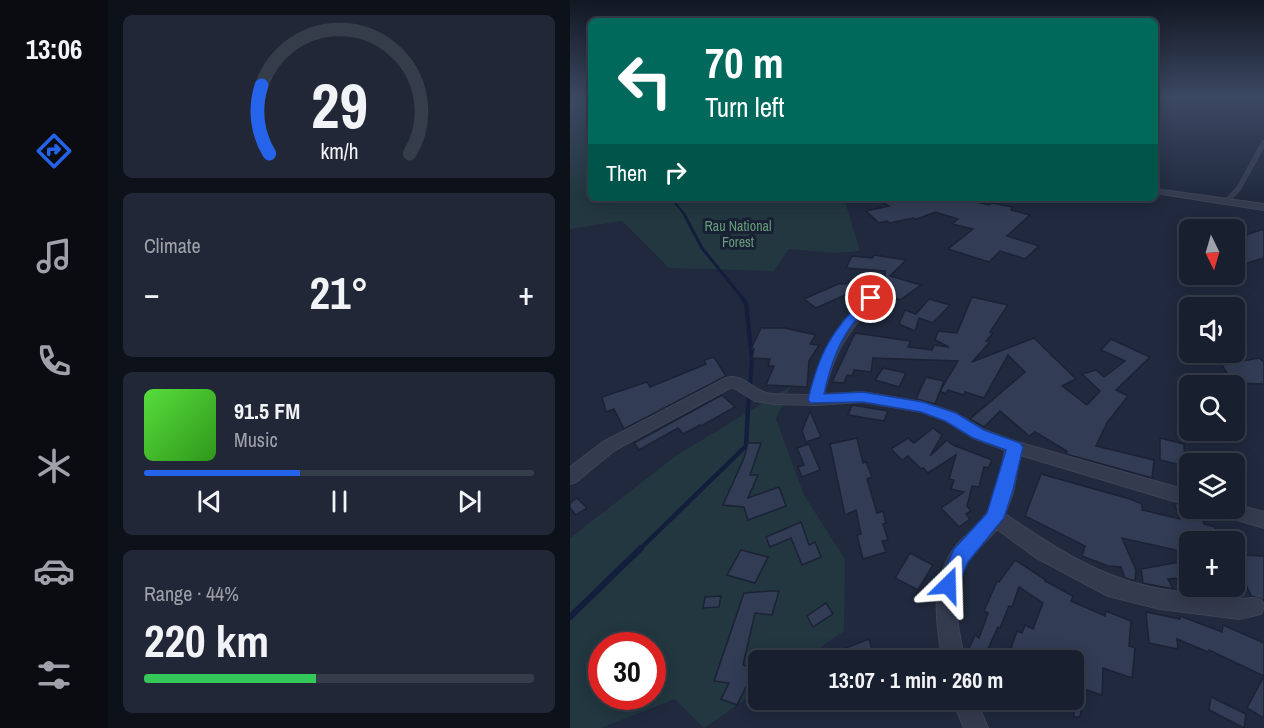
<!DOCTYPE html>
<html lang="en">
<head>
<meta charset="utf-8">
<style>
	body { margin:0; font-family:"Archivo Narrow",sans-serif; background:#212736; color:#f1f3f6; height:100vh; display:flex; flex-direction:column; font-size:22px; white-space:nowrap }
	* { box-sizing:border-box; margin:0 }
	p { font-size:20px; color:#9fa2aa }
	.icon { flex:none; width:33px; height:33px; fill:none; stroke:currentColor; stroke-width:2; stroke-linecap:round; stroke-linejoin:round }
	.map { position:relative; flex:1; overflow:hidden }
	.panel { display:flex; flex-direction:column; gap:15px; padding:15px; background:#0d1119; width:462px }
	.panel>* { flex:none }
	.banner { position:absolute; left:18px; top:18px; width:570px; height:183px; border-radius:9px; box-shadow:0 3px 15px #0003,0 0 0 2px #363d4a; background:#00695c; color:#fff; overflow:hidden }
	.needle { width:39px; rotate:175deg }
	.tools { position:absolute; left:609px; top:219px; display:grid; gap:12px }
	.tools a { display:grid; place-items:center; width:66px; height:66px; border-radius:9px; background:#181f2e; box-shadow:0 3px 15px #0003,0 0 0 2px #363d4a; font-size:30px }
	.speed { position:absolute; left:18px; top:632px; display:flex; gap:12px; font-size:30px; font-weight:700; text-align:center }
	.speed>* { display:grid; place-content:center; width:78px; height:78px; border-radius:50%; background:#181f2e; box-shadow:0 3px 15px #0003,0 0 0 2px #363d4a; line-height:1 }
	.speed .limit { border:9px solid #d22; background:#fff; color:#111 }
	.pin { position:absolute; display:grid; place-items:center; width:51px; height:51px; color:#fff; margin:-26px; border:3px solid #fff; border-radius:50%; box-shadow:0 2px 6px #0007 }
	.me { position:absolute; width:66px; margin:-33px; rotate:22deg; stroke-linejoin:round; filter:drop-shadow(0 0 4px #0008) }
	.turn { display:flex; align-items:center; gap:21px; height:126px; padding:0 18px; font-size:27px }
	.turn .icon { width:78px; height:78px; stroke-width:2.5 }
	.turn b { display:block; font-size:42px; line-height:51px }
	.then { display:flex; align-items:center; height:57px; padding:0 18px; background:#0003; gap:12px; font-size:22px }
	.big { font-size:45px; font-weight:800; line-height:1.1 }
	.panel .widget { flex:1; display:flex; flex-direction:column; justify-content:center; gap:9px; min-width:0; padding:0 21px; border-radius:9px; background:#212736 }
	.panel .dial { align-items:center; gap:0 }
	.dial svg { height:156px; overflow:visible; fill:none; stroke:#363d4a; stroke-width:7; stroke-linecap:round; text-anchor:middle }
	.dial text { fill:#f1f3f6; stroke:none }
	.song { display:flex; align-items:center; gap:18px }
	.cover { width:72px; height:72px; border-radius:9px; background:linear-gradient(135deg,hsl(110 70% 55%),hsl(110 70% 35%)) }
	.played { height:6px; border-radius:3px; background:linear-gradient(90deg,#2563eb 40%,#363d4a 40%) }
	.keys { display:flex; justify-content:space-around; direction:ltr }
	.heat { display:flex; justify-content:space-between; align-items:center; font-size:33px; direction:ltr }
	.charge { height:9px; border-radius:4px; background:linear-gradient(90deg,#34c759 44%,#363d4a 0) }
	.trip { position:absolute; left:178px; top:650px; width:336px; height:60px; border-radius:9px; background:#181f2e; box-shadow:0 3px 15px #0003,0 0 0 2px #363d4a; font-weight:800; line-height:60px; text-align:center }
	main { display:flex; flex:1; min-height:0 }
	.dock { display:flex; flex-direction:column; width:108px; justify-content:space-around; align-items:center; background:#0a0c12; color:#9fa2aa }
	.dock .icon { width:42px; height:42px }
	.dock .selected { color:#2563eb }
	.dock b { font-size:27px; color:#f1f3f6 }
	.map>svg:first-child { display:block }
	.green { fill:#22373f; fill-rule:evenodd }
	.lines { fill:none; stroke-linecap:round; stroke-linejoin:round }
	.stream-far4 { stroke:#131e3d; stroke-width:2 }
	.stream-far3 { stroke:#131e3d; stroke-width:3 }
	.stream-far2 { stroke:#131e3d; stroke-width:4 }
	.stream-far1 { stroke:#131e3d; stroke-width:4.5 }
	.stream { stroke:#131e3d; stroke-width:6 }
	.building { fill:#323c55; stroke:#1c2235; stroke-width:1.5 }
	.lane-far1-casing { stroke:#3e4457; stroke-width:4.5 }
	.lane-casing { stroke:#3e4457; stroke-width:5 }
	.street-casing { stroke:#3e4457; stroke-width:2 }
	.lane-far1 { stroke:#343b4e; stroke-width:3 }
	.lane { stroke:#343b4e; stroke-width:4 }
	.street { fill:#343b4e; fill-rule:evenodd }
	.route { fill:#2563eb; stroke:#184099; stroke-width:1.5 }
	.labels { text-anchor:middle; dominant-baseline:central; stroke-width:6; stroke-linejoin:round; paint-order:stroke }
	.far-park-label { font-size:14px; fill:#649d7a; stroke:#1a2033 }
</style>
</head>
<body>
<main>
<nav class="dock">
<b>13:06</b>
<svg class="icon selected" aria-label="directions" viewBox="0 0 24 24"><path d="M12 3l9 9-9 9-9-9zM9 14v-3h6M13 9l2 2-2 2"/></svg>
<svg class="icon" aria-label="music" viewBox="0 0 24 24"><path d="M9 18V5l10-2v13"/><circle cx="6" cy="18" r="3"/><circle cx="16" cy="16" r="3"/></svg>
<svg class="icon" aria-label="phone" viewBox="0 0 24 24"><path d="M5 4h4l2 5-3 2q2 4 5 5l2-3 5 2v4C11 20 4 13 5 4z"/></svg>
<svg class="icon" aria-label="climate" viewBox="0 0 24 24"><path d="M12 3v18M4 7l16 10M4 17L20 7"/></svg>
<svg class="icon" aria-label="car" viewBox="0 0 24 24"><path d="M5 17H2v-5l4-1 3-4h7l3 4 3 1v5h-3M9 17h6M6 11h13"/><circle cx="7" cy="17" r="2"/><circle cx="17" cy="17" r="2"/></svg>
<svg class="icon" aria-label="filters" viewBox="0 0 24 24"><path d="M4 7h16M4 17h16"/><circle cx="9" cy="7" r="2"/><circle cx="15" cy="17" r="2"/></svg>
</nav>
<section class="panel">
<div class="widget dial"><svg viewBox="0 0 100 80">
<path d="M14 69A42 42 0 1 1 86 69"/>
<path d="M14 69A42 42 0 0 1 10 34" stroke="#2563eb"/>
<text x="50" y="56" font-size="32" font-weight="700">29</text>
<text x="50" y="72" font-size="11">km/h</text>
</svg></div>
<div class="widget"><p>Climate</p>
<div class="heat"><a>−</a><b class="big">21°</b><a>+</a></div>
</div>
<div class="widget">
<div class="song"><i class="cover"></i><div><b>91.5 FM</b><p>Music</p></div></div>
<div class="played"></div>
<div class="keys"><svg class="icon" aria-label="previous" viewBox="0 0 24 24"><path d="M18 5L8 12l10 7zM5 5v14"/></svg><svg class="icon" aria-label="pause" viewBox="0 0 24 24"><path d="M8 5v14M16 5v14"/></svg><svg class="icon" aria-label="next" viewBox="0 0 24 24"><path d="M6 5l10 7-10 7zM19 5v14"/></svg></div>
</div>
<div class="widget"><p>Range · 44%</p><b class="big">220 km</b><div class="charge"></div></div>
</section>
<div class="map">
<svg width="694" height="728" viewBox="0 0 694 728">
	<rect width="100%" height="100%" fill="#20293e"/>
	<!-- green -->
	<g class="green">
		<path d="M 0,97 L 21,97 L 21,198 L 274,198 L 290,251 L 264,253 L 219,249 L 204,271 L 99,268 L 52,221 L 0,229 Z"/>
		<path d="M 221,386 L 206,419 L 234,495 L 275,559 L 274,631 L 232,660 L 189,660 L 189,690 L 134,728 L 105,699 L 31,728 L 0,728 L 0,538 L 107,455 ZM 32,645 L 82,645 L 82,696 L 32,696 Z"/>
	</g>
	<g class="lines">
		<!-- stream-far4 -->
		<path class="stream-far4" d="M 101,198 L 115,215"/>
		<!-- stream-far3 -->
		<path class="stream-far3" d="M 114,214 L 132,248 L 174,300"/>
		<!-- stream-far2 -->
		<g class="stream-far2">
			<path d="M 173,299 L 176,303 L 182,359 L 180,388"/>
			<path d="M 178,410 L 179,395"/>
		</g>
		<!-- stream-far1 -->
		<path class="stream-far1" d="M 70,549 L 176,446 L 178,408"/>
		<!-- stream -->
		<path class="stream" d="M 0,617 L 71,548"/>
	</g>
	<!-- building -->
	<g class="building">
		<path d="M 304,198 L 390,198 L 419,205 L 422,203 L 442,207 L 441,210 L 460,215 L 437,236 L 469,246 L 455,259 L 430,251 L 419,262 L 378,249 L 403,229 L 382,224 L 388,219 L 365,212 L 347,219 L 343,218 L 320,223 L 317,221 L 309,223 L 296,211 L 319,206 Z"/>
		<path d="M 694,229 L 694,258 L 671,265 L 664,261 L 664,239 Z"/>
		<path d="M 304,255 L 336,260 L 320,276 L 351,285 L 330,300 L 303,288 L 291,295 L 284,291 L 246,308 L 234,299 L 268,284 L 315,282 L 315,271 L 276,268 L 282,256 L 302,258 Z"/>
		<path d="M 402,297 L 438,305 L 420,332 L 423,333 L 416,341 L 420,342 L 402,362 L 464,338 L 506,379 L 492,386 L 517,405 L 530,391 L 512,374 L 526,370 L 534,377 L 555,361 L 531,350 L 541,339 L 580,357 L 546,390 L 558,396 L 537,423 L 526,446 L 584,460 L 582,478 L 496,454 L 497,451 L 465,432 L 459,436 L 430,411 L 414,427 L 400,419 L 455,372 L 438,355 L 414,398 L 395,392 L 394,395 L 378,390 L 375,394 L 370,391 L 388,361 L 303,358 L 301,372 L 284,370 L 282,376 L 277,375 L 274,383 L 262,382 L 285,333 L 341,341 L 338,347 L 362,350 L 364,345 L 379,347 L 365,340 L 368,331 L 387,333 Z"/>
		<path d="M 359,299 L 380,305 L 363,323 L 349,318 L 345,331 L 329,324 L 335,310 L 346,314 Z"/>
		<path d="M 191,328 L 215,328 L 246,335 L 240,344 L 249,345 L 239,361 L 237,387 L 196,385 L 204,366 L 198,366 L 200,359 L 182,358 L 184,349 L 181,349 Z"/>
		<path d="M 644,352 L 652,352 L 667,362 L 689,358 L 694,362 L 694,384 L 663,383 Z"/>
		<path d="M 144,357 L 156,376 L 54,429 L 44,409 L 36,412 L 32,397 L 77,382 L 80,387 L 136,364 L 134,360 Z"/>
		<path d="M 313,368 L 336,373 L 329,387 L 305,380 Z"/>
		<path d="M 356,377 L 374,381 L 365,404 L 346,399 Z"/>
		<path d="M 152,395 L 165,407 L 131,426 L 130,425 L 113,434 L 108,428 L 69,450 L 64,443 Z"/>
		<path d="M 282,405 L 318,411 L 314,421 L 278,415 Z"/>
		<path d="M 240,411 L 251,437 L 236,442 L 232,431 Z"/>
		<path d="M 363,428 L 372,435 L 360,456 L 377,440 L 383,445 L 422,460 L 418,468 L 414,467 L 409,487 L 402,486 L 397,506 L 401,511 L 396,514 L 400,519 L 389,527 L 371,508 L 394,492 L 381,489 L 384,480 L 379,479 L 386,455 L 358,473 L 353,468 L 351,469 L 338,456 L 332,460 L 321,449 L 338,438 L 344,443 Z"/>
		<path d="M 287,438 L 293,463 L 296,462 L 302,477 L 297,479 L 307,513 L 313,511 L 316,523 L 313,524 L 318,540 L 312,541 L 316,552 L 293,559 L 287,535 L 291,534 L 286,510 L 275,515 L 260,444 Z"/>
		<path d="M 590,438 L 614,444 L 615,466 L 590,460 Z"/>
		<path d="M 178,443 L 191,443 L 180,475 L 188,475 L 178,498 L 209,487 L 216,506 L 178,520 L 174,507 L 153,505 L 174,458 Z"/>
		<path d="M 239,444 L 250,470 L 232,477 L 228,467 L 234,465 L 227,448 Z"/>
		<path d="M 471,474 L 560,499 L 572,504 L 572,510 L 610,519 L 604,503 L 621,508 L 625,518 L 632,518 L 634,524 L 645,527 L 647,542 L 619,542 L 608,539 L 615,552 L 552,538 L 566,570 L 565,581 L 555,578 L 551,567 L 538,566 L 512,556 L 515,546 L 455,516 Z"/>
		<path d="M 7,498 L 17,508 L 6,515 L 0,508 L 0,503 Z"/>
		<path d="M 231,522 L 239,545 L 245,542 L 251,557 L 232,565 L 221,538 L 200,547 L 196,537 Z"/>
		<path d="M 171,550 L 198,557 L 185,583 L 157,575 Z"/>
		<path d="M 340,553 L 363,565 L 348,590 L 325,578 Z"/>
		<path d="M 664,555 L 694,556 L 694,600 L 681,596 L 674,580 L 664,580 Z"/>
		<path d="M 445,560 L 476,580 L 475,581 L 503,596 L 501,601 L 535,616 L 536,611 L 561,621 L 559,646 L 565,648 L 562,678 L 533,668 L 532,695 L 514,689 L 510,717 L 504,717 L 504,660 L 491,660 L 480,655 L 478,660 L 443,660 L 446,650 L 441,648 L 447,631 L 452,633 L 455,625 L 463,629 L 473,603 L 449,587 L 442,607 L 439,606 L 430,628 L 428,627 L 413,660 L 397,660 L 396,655 L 405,635 L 409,638 L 418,613 L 414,611 L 427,581 L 429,582 Z"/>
		<path d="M 620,560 L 620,577 L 598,579 L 603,589 L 573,583 L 571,569 Z"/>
		<path d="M 201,591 L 209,591 L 202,615 L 185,613 L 173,665 L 185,669 L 167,705 L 151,699 L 159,683 L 144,681 L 174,593 Z"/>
		<path d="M 151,596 L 149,607 L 133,608 L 135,597 Z"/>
		<path d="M 256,603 L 263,614 L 243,627 L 237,616 Z"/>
		<path d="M 576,612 L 610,619 L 610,616 L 652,632 L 653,625 L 694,643 L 694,718 L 677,708 L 694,676 L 639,650 L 638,652 L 607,639 L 608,649 L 579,643 Z"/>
		<path d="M 299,639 L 305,660 L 247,660 L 247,659 Z"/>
		<path d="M 641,697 L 676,714 L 674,728 L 639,710 Z"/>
	</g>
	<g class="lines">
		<!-- lane-far1 casing -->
		<g class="lane-far1-casing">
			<path id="lane-far1" d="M 690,149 L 694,142"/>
		</g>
		<!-- lane casing -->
		<g class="lane-casing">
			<path id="lane" d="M 658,200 L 669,188 L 691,148"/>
		</g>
		<!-- street casing -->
		<g class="street-casing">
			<g id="street">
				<path d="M 585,189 L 694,204 L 694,210 L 585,193 Z"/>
				<path d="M 301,295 L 307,298 C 278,334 265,347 254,394 L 293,392 L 353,402 L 386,413 L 415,430 L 447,442 L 620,491 L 620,506 L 450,455 L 443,493 L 435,514 C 484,548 532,579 591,589 C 616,593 644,599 669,599 C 678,599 683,596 691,600 L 694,606 L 691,614 L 669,619 L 590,609 L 538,596 L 465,557 L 427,529 C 417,541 404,551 396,564 C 379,592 388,630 395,660 L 373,660 C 365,622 360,577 387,545 C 397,533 412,523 420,508 C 430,491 431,469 435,450 L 403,438 L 376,421 L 351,412 L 293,402 L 246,405 L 204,404 L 185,401 L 162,387 L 45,450 L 6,482 L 0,484 L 0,467 L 33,442 L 156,378 C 172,373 182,389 196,393 C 210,396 226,394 240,395 C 250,355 269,325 297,296 Z"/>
				<path d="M 664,504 L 694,512 L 694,528 L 644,513 L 641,508 L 664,508 Z"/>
				<path d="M 382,699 L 406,699 L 418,728 L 394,728 Z"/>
			</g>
		</g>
		<!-- lane-far1 -->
		<use href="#lane-far1" class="lane-far1"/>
		<!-- lane -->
		<use href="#lane" class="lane"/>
		<!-- street -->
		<use href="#street" class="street"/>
	</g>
	<!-- sky -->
	<linearGradient id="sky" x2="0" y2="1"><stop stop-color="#121722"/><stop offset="0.49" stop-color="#3c4963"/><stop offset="1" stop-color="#3c4963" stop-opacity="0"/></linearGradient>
	<rect width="694" height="199" fill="url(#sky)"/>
	<!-- route -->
	<path class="route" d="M 301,295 L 307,298 C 301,306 293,312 287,319 C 268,340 260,368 254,394 L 293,392 L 353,402 L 386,413 L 414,430 L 450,443 L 453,447 L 443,490 L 434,518 L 398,562 L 385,592 L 378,595 L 371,592 L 368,585 L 384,549 L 417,513 L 436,450 L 403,438 L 375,421 L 351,412 L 293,402 L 241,403 L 238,400 C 249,353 262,329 297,296 Z"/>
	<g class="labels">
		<!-- far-park labels -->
		<g class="far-park-label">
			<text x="168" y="226">Rau National<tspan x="168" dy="16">Forest</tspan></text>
		</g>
	</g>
</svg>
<div class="tools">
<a><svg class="needle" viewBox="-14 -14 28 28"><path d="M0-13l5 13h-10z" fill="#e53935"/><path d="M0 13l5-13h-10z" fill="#9fa2aa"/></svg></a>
<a><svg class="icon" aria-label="sound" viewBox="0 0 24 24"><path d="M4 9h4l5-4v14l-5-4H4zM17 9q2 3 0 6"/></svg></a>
<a><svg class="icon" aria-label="search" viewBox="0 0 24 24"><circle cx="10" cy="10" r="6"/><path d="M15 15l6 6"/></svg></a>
<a><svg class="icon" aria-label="layers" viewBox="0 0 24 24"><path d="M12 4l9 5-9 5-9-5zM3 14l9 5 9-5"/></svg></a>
<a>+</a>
</div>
<div class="speed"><div class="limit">30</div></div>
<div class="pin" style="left:301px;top:298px;background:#d93025"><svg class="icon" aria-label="arrive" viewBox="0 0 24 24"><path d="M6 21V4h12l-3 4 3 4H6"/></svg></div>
<svg class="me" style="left:378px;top:585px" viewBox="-20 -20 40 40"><path d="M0-17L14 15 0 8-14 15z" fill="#2563eb" stroke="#fff" stroke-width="4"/></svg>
<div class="trip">13:07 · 1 min · 260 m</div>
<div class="banner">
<div class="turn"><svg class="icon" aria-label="left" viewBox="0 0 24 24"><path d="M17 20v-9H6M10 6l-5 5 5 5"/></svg><div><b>70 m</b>Turn left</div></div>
<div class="then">Then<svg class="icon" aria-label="right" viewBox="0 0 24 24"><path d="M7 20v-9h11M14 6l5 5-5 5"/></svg></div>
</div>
</div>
</main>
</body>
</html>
